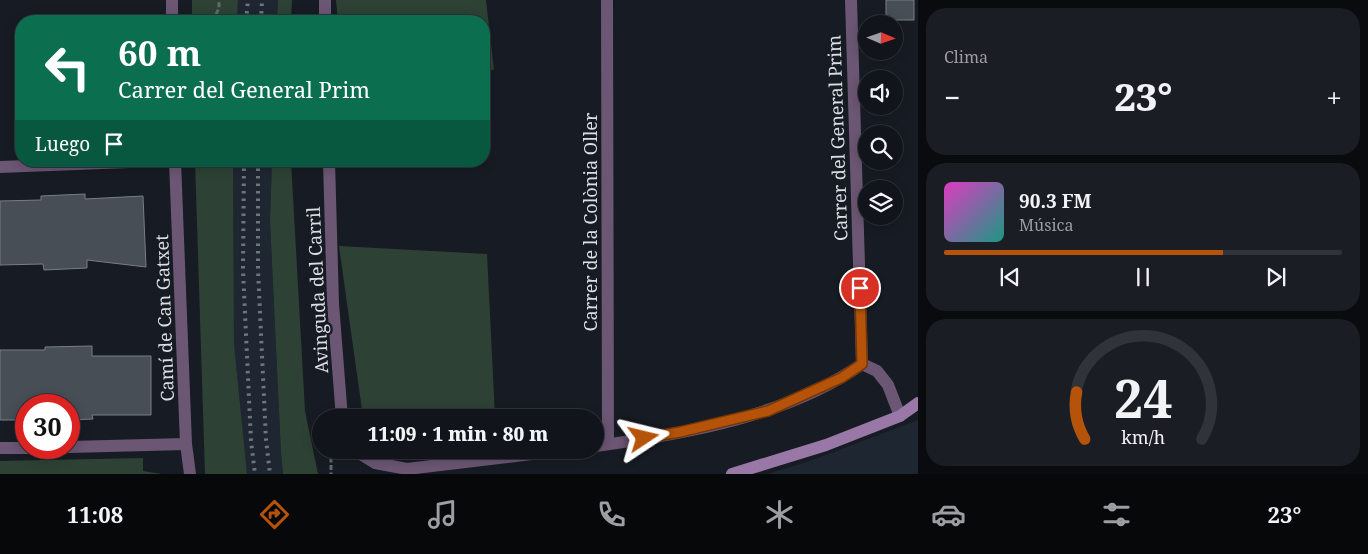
<!DOCTYPE html>
<html lang="es">
<head>
<meta charset="utf-8">
<style>
	body { margin:0; font-family:"Noto Serif",serif; background:#1a1d23; color:#f1f3f6; height:100vh; display:flex; flex-direction:column; font-size:19px; white-space:nowrap }
	* { box-sizing:border-box; margin:0 }
	p { font-size:16px; color:#9c9ea2 }
	.icon { flex:none; width:28px; height:28px; fill:none; stroke:currentColor; stroke-width:2; stroke-linecap:round; stroke-linejoin:round }
	.map { position:relative; flex:1; overflow:hidden }
	.sheet { display:flex; flex-direction:column; gap:8px; padding:8px; background:#090b0e; width:450px }
	.sheet>* { flex:none }
	.top-card { position:absolute; left:15px; top:15px; width:475px; height:152px; border-radius:20px; box-shadow:0 2px 12px #0003,0 0 0 1px #303339; background:#0b6e4f; color:#fff; overflow:hidden }
	.needle { width:32px; rotate:92deg }
	.fabs { position:absolute; left:858px; top:15px; display:grid; gap:10px }
	.fabs a { display:grid; place-items:center; width:45px; height:45px; border-radius:50%; background:#11141a; box-shadow:0 2px 12px #0003,0 0 0 1px #303339; font-size:25px }
	.speed { position:absolute; left:15px; top:394px; display:flex; gap:10px; font-size:25px; font-weight:700; text-align:center }
	.speed>* { display:grid; place-content:center; width:65px; height:65px; border-radius:50%; background:#11141a; box-shadow:0 2px 12px #0003,0 0 0 1px #303339; line-height:1 }
	.speed .limit { border:8px solid #d22; background:#fff; color:#111 }
	.pin { position:absolute; display:grid; place-items:center; width:42px; height:42px; color:#fff; margin:-21px; border:2px solid #fff; border-radius:50%; box-shadow:0 1px 5px #0007 }
	.me { position:absolute; width:55px; margin:-28px; rotate:80deg; stroke-linejoin:round; filter:drop-shadow(0 0 4px #0008) }
	.turn { display:flex; align-items:center; gap:18px; height:105px; padding:0 20px; font-size:22px }
	.turn .icon { width:65px; height:65px; stroke-width:2.5 }
	.turn b { display:block; font-size:35px; line-height:42px }
	.then { display:flex; align-items:center; height:48px; padding:0 20px; background:#0003; gap:10px; font-size:19px }
	.big { font-size:38px; font-weight:800; line-height:1.1 }
	.sheet .widget { flex:1; display:flex; flex-direction:column; justify-content:center; gap:8px; min-width:0; padding:0 18px; border-radius:20px; background:#1a1d23 }
	.sheet .dial { align-items:center; gap:0 }
	.dial svg { height:130px; overflow:visible; fill:none; stroke:#303339; stroke-width:7; stroke-linecap:round; text-anchor:middle }
	.dial text { fill:#f1f3f6; stroke:none }
	.song { display:flex; align-items:center; gap:15px }
	.cover { width:60px; height:60px; border-radius:8px; background:linear-gradient(135deg,hsl(310 70% 55%),hsl(170 70% 35%)) }
	.played { height:5px; border-radius:2px; background:linear-gradient(90deg,#b45309 70%,#303339 70%) }
	.keys { display:flex; justify-content:space-around; direction:ltr }
	.heat { display:flex; justify-content:space-between; align-items:center; font-size:28px; direction:ltr }
	.trip { position:absolute; left:312px; top:409px; width:292px; height:50px; border-radius:25px; background:#11141a; box-shadow:0 2px 12px #0003,0 0 0 1px #303339; font-weight:800; line-height:50px; text-align:center }
	.dock { display:flex; height:80px; justify-content:space-around; align-items:center; background:#07080a; color:#9c9ea2 }
	.dock .icon { width:35px; height:35px }
	.dock .on { color:#b45309 }
	.dock b { font-size:22px; color:#f1f3f6 }
	main { display:flex; flex:1; min-height:0 }
	.map>svg:first-child { display:block }
	.built { fill:#1e2632 }
	.green { fill:#2d4234 }
	.building { fill:#484e56; stroke:#787e87 }
	.lines { fill:none; stroke-linecap:round; stroke-linejoin:round }
	.path { stroke:#65696f; stroke-width:3; stroke-dasharray:5 2.5; stroke-linecap:butt }
	.minor { stroke:#6b5673; stroke-width:12 }
	.tertiary { stroke:#6b5673; stroke-width:12 }
	.secondary { stroke:#9978a7; stroke-width:12 }
	.rail { stroke:#71757b; stroke-width:4; stroke-dasharray:2.5 5; stroke-linecap:butt }
	.route-casing { stroke:#753606; stroke-width:12 }
	.route { stroke:#b45309; stroke-width:9 }
	.labels { text-anchor:middle; dominant-baseline:central; stroke-width:5; stroke-linejoin:round; paint-order:stroke }
	.street-label { font-size:18px; fill:#dbdee3; stroke:#171b23 }
</style>
</head>
<body>
<main>
<div class="map">
<svg width="918" height="474" viewBox="0 0 918 474">
	<rect width="100%" height="100%" fill="#171b23"/>
	<!-- built -->
	<g class="built">
		<path d="M 238,0 L 278,0 L 277,21 L 237,21 Z"/>
		<path d="M 233,161 L 272,161 L 270,220 L 281,453 L 283,474 L 247,474 L 234,344 Z"/>
		<path d="M 918,420 L 918,474 L 767,474 L 807,462 Z"/>
	</g>
	<!-- green -->
	<g class="green">
		<path d="M 192,0 L 238,0 L 237,21 L 192,21 Z"/>
		<path d="M 278,0 L 292,0 L 291,21 L 277,21 Z"/>
		<path d="M 336,0 L 486,0 L 494,70 L 484,69 L 484,21 L 338,21 Z"/>
		<path d="M 195,161 L 233,161 L 234,344 L 247,474 L 205,474 Z"/>
		<path d="M 272,161 L 291,161 L 305,411 L 318,474 L 283,474 L 281,453 L 270,220 Z"/>
		<path d="M 339,246 L 487,254 L 495,417 L 363,417 Z"/>
		<path d="M 376,450 L 468,450 L 391,458 Z"/>
		<path d="M 143,458 L 143,471 L 162,474 L 0,474 L 0,461 Z"/>
	</g>
	<!-- building -->
	<g class="building">
		<rect x="886" y="0" width="28" height="20"/>
		<path d="M 85,194 L 85,199 L 143,196 L 146,267 L 87,260 L 87,268 L 44,270 L 43,264 L 0,265 L 0,201 L 41,200 L 41,196 Z"/>
		<path d="M 92,346 L 92,356 L 151,356 L 151,415 L 92,415 L 93,419 L 69,420 L 69,405 L 26,405 L 26,420 L 0,420 L 0,350 L 45,350 L 45,347 Z"/>
	</g>
	<g class="lines">
		<!-- path -->
		<g class="path">
			<path d="M 213,21 L 219,8 L 219,0"/>
			<path d="M 331,450 L 331,474"/>
		</g>
		<!-- minor -->
		<g class="minor">
			<path d="M 607,0 L 608,444"/>
			<path d="M 851,0 L 862,364"/>
			<path d="M 325,21 L 325,0"/>
			<path d="M 329,161 L 333,304 L 342,418"/>
			<path d="M 0,167 L 154,161"/>
			<path d="M 862,364 L 877,371 L 888,385 L 900,416"/>
			<path d="M 596,446 C 685,434 788,416 862,364"/>
			<path d="M 69,447 L 186,444"/>
			<path d="M 0,448 L 44,448"/>
			<path d="M 354,450 L 375,463 L 407,469 L 565,450"/>
		</g>
		<!-- tertiary -->
		<g class="tertiary">
			<path d="M 172,21 L 172,0"/>
			<path d="M 175,161 L 186,444 L 190,474"/>
		</g>
		<!-- secondary -->
		<path class="secondary" d="M 732,474 L 826,445 L 900,416 L 918,403"/>
		<!-- rail -->
		<g class="rail">
			<path d="M 246,21 L 248,0"/>
			<path d="M 261,21 L 262,0"/>
			<path d="M 244,161 L 243,270 L 251,441 L 255,474"/>
			<path d="M 258,161 L 258,270 L 266,440 L 270,474"/>
		</g>
	</g>
	<g class="lines">
		<!-- route casing -->
		<g class="route-casing">
			<path id="route" d="M 644,438 L 680,432 L 768,411 L 841,378 L 862,364 L 860,288"/>
		</g>
		<!-- route -->
		<use href="#route" class="route"/>
	</g>
	<g class="labels">
		<!-- street labels -->
		<g class="street-label">
			<text transform="translate(837 138) rotate(-92)">Carrer del General Prim</text>
			<text transform="translate(590 222) rotate(-90)">Carrer de la Colònia Oller</text>
			<text transform="translate(317 290) rotate(-93)">Avinguda del Carril</text>
			<text transform="translate(164 318) rotate(-92)">Camí de Can Gatxet</text>
		</g>
	</g>
</svg>
<div class="fabs">
<a><svg class="needle" viewBox="-14 -14 28 28"><path d="M0-13l5 13h-10z" fill="#e53935"/><path d="M0 13l5-13h-10z" fill="#9c9ea2"/></svg></a>
<a><svg class="icon" aria-label="sound" viewBox="0 0 24 24"><path d="M4 9h4l5-4v14l-5-4H4zM17 9q2 3 0 6"/></svg></a>
<a><svg class="icon" aria-label="search" viewBox="0 0 24 24"><circle cx="10" cy="10" r="6"/><path d="M15 15l6 6"/></svg></a>
<a><svg class="icon" aria-label="layers" viewBox="0 0 24 24"><path d="M12 4l9 5-9 5-9-5zM3 14l9 5 9-5"/></svg></a>
</div>
<div class="speed"><div class="limit">30</div></div>
<div class="pin" style="left:860px;top:288px;background:#d93025"><svg class="icon" aria-label="arrive" viewBox="0 0 24 24"><path d="M6 21V4h12l-3 4 3 4H6"/></svg></div>
<svg class="me" style="left:644px;top:438px" viewBox="-20 -20 40 40"><path d="M0-17L14 15 0 8-14 15z" fill="#b45309" stroke="#fff" stroke-width="4"/></svg>
<div class="trip">11:09 · 1 min · 80 m</div>
<div class="top-card">
<div class="turn"><svg class="icon" aria-label="left" viewBox="0 0 24 24"><path d="M17 20v-9H6M10 6l-5 5 5 5"/></svg><div><b>60 m</b>Carrer del General Prim</div></div>
<div class="then">Luego<svg class="icon" aria-label="arrive" viewBox="0 0 24 24"><path d="M6 21V4h12l-3 4 3 4H6"/></svg></div>
</div>
</div>
<section class="sheet">
<div class="widget"><p>Clima</p>
<div class="heat"><a>−</a><b class="big">23°</b><a>+</a></div>
</div>
<div class="widget">
<div class="song"><i class="cover"></i><div><b>90.3 FM</b><p>Música</p></div></div>
<div class="played"></div>
<div class="keys"><svg class="icon" aria-label="previous" viewBox="0 0 24 24"><path d="M18 5L8 12l10 7zM5 5v14"/></svg><svg class="icon" aria-label="pause" viewBox="0 0 24 24"><path d="M8 5v14M16 5v14"/></svg><svg class="icon" aria-label="next" viewBox="0 0 24 24"><path d="M6 5l10 7-10 7zM19 5v14"/></svg></div>
</div>
<div class="widget dial"><svg viewBox="0 0 100 80">
<path d="M14 69A42 42 0 1 1 86 69"/>
<path d="M14 69A42 42 0 0 1 9 40" stroke="#b45309"/>
<text x="50" y="56" font-size="32" font-weight="700">24</text>
<text x="50" y="72" font-size="11">km/h</text>
</svg></div>
</section>
</main>
<nav class="dock">
<b>11:08</b>
<svg class="icon on" aria-label="directions" viewBox="0 0 24 24"><path d="M12 3l9 9-9 9-9-9zM9 14v-3h6M13 9l2 2-2 2"/></svg>
<svg class="icon" aria-label="music" viewBox="0 0 24 24"><path d="M9 18V5l10-2v13"/><circle cx="6" cy="18" r="3"/><circle cx="16" cy="16" r="3"/></svg>
<svg class="icon" aria-label="phone" viewBox="0 0 24 24"><path d="M5 4h4l2 5-3 2q2 4 5 5l2-3 5 2v4C11 20 4 13 5 4z"/></svg>
<svg class="icon" aria-label="climate" viewBox="0 0 24 24"><path d="M12 3v18M4 7l16 10M4 17L20 7"/></svg>
<svg class="icon" aria-label="car" viewBox="0 0 24 24"><path d="M5 17H2v-5l4-1 3-4h7l3 4 3 1v5h-3M9 17h6M6 11h13"/><circle cx="7" cy="17" r="2"/><circle cx="17" cy="17" r="2"/></svg>
<svg class="icon" aria-label="filters" viewBox="0 0 24 24"><path d="M4 7h16M4 17h16"/><circle cx="9" cy="7" r="2"/><circle cx="15" cy="17" r="2"/></svg>
<b>23°</b>
</nav>
</body>
</html>
